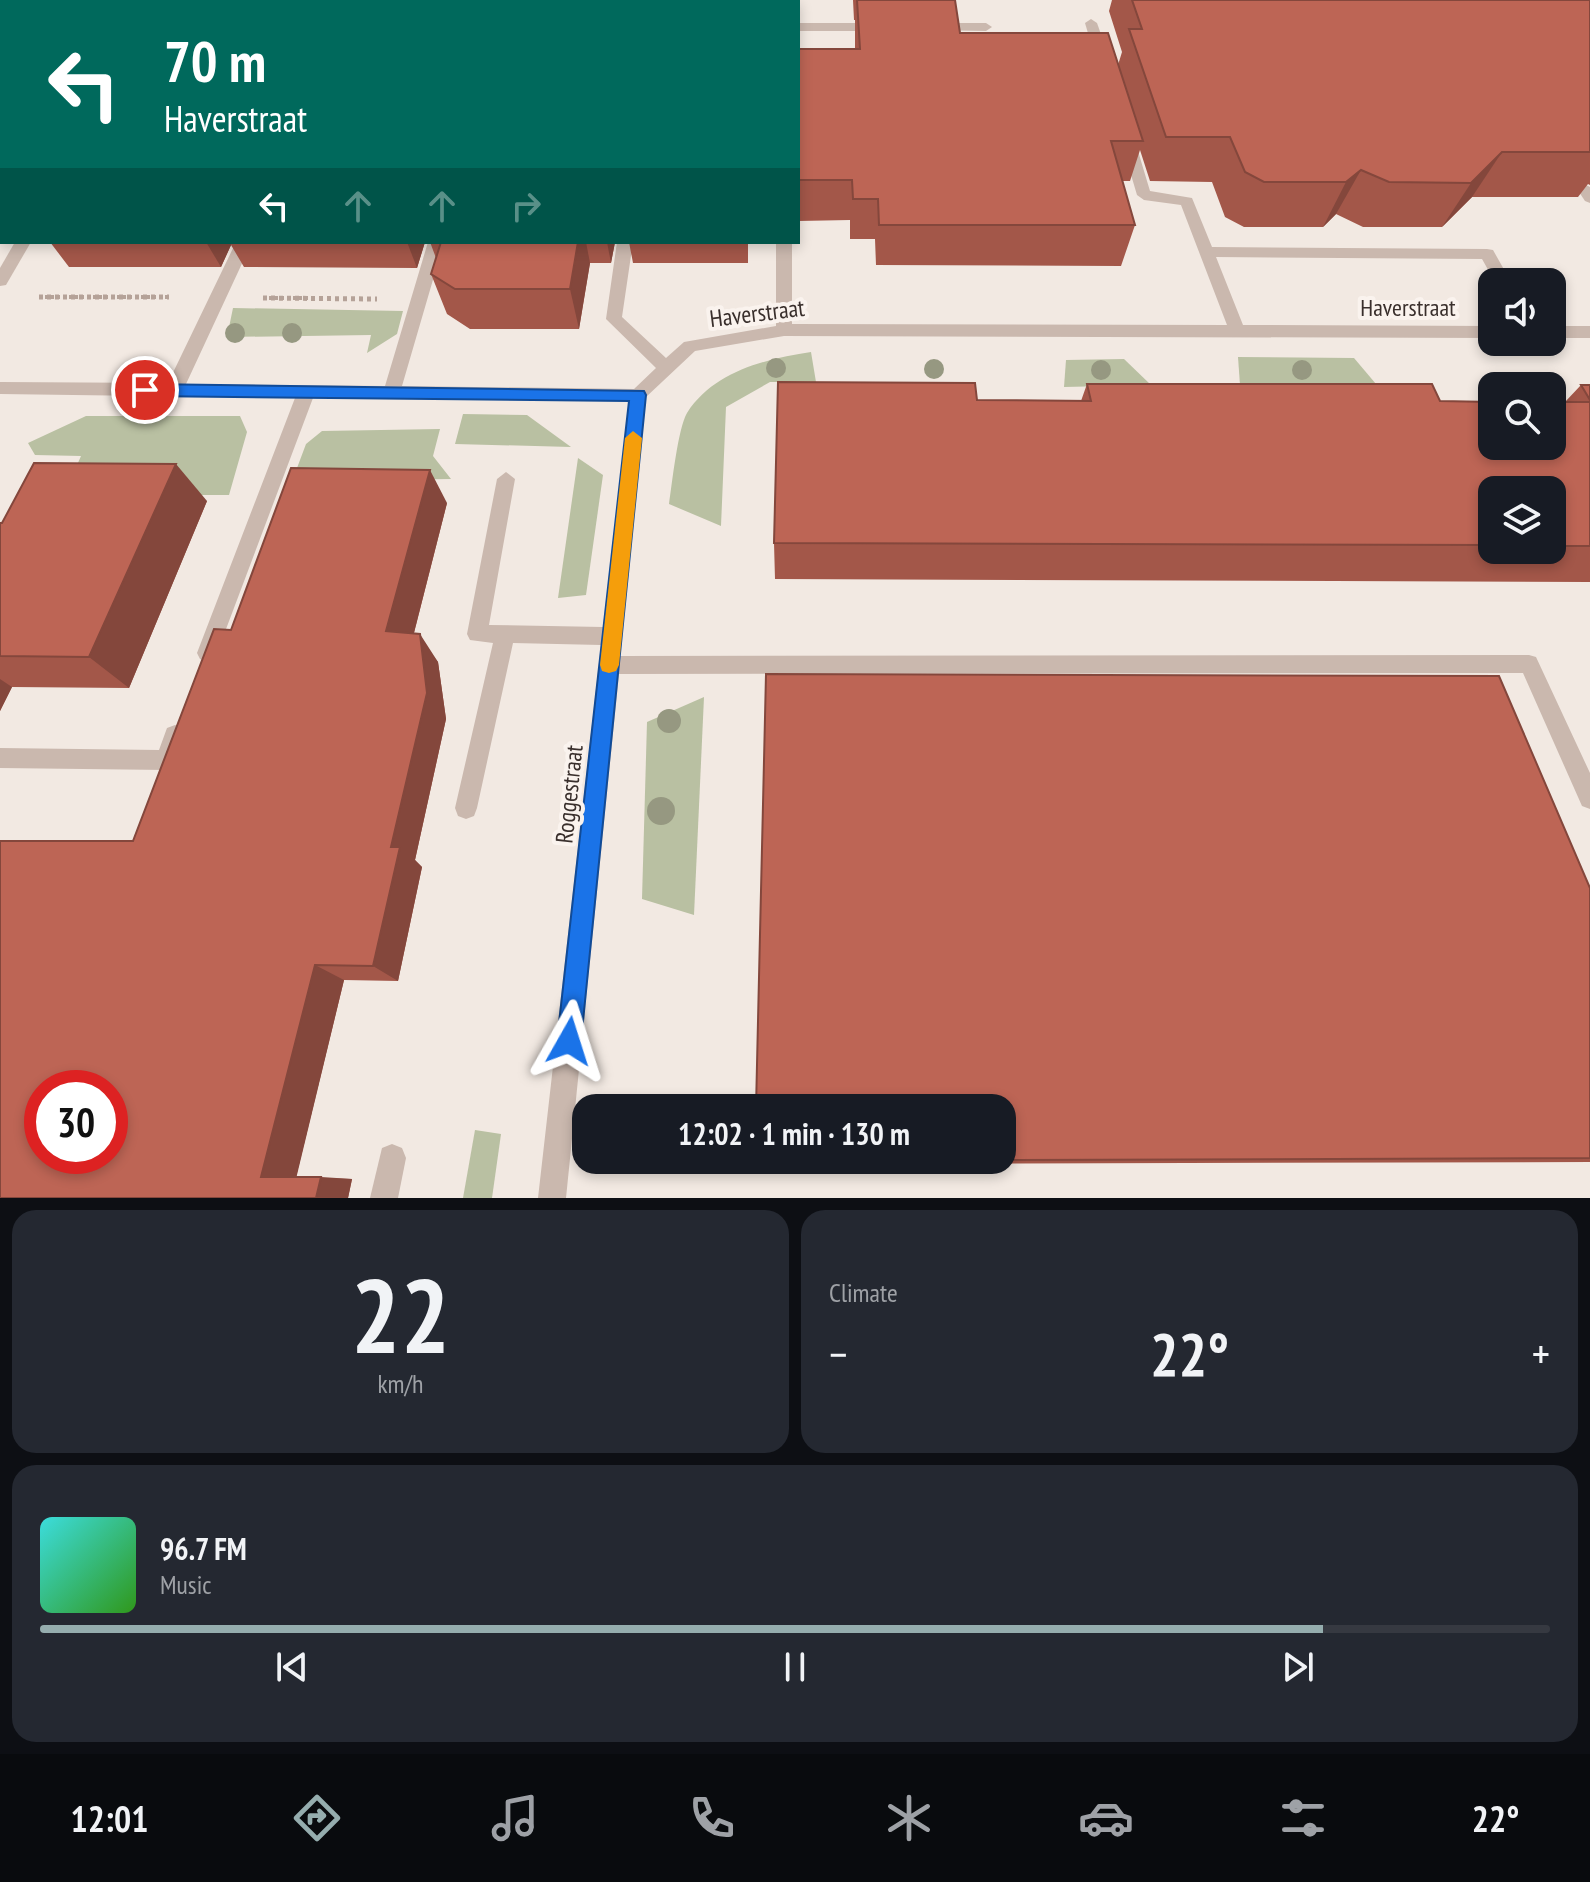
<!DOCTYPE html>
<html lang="en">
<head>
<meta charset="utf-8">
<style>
	body { margin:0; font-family:"PT Sans Narrow",sans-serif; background:#242831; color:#f1f3f6; height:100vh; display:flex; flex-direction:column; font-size:30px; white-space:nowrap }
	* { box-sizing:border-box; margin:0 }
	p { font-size:26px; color:#9ea1a6 }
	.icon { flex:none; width:44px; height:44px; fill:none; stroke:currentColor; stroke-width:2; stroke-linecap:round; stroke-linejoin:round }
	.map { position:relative; height:1198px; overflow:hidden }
	.details { display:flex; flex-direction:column; gap:12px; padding:12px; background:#0d0f14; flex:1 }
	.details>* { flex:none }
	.guide { position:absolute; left:0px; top:0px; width:800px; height:244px; box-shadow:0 4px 12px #0003; background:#00695c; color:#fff; overflow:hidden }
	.fabs { position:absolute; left:1478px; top:268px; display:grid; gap:16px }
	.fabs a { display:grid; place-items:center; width:88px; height:88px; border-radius:16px; background:#171b24; box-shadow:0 4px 12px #0003; font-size:40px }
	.speed { position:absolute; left:24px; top:1070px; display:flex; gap:16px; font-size:40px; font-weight:700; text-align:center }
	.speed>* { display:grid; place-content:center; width:104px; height:104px; border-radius:50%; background:#171b24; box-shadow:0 4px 12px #0003; line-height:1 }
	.speed .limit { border:12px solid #d22; background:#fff; color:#111 }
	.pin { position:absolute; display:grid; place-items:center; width:68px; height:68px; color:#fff; margin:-34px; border:4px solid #fff; border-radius:50%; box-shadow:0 2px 8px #0007 }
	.me { position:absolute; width:88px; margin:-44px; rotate:6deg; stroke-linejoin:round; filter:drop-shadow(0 0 6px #0008) }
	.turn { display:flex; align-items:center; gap:28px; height:168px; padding:0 32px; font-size:36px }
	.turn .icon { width:104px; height:104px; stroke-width:2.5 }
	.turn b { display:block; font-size:56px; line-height:68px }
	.lanes { display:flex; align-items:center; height:76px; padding:0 32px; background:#0003; justify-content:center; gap:40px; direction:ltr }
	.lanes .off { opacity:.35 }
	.big { font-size:60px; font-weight:800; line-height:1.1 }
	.details .tile { flex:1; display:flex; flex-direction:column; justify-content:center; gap:12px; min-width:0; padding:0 28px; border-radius:24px; background:#242831 }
	.details .dial { align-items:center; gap:0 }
	.dial b { font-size:104px; line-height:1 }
	.song { display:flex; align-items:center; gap:24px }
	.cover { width:96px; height:96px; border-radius:12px; background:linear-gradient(135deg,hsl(180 70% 55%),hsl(110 70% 35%)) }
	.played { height:8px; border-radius:4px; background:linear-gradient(90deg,#95adae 85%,#363941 85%) }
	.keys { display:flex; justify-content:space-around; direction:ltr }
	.heat { display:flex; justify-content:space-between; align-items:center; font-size:44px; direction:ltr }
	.details .tiles { flex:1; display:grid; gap:12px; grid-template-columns:1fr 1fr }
	.tile:last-child { grid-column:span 2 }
	.trip { position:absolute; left:572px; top:1094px; width:444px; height:80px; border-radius:24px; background:#171b24; box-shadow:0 4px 12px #0003; font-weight:800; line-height:80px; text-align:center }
	.menu { display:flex; height:128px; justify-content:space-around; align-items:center; background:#090b0e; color:#9ea1a6 }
	.menu .icon { width:56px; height:56px }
	.menu .active { color:#95adae }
	.menu b { font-size:36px; color:#f1f3f6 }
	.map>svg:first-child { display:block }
	.green { fill:#b9c0a2 }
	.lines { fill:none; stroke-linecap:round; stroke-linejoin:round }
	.path-far1 { stroke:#b5a298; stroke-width:4; stroke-dasharray:3 3; stroke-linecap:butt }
	.path { stroke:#b5a298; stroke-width:5; stroke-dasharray:4 4; stroke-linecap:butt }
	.minor { fill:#cab8ae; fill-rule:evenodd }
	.tree { fill:#969881 }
	.wall { fill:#a35749; fill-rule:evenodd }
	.shaded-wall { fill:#84473c }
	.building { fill:#bd6555; stroke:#84473c; stroke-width:2; fill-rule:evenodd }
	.route { fill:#1a73e8; stroke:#114b97; stroke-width:2 }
	.slow { fill:#f59e0b }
	.labels { text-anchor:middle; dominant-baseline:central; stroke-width:8; stroke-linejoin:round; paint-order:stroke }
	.street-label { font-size:24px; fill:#392f2c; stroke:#faf3ee }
</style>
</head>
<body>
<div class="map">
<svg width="1590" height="1198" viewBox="0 0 1590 1198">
	<rect width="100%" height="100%" fill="#f2e9e2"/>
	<!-- green -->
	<g class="green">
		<path d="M 233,308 L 403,311 L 397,334 L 367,353 L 371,335 L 227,337 Z"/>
		<path d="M 811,352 L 816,382 L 770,382 L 726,407 L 721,526 L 669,504 C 672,484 678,428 687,413 C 714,371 766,359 811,352 Z"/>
		<path d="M 1238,357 L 1354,358 L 1376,384 L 1240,385 Z"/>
		<path d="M 1124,359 L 1151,385 L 1064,387 L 1066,360 Z"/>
		<path d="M 463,414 L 527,415 L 571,447 L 455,444 Z"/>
		<path d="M 86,416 L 240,416 L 247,432 L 229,495 L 64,495 L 81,456 L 35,455 L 28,443 Z"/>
		<path d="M 440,429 L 433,456 L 451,479 L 304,481 L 170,807 L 306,444 L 322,431 Z"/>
		<path d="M 578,458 L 603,475 L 586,595 L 558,598 Z"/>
		<path d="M 704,697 L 694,915 L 642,899 L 647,722 Z"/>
		<path d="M 475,1130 L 501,1134 L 492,1198 L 463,1198 Z"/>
	</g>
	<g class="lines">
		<!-- path-far1 -->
		<g class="path-far1">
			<path d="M 39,297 L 169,297"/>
			<path d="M 263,298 L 315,298"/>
		</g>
		<!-- path -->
		<g class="path">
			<path d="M 39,297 L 169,297"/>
			<path d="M 263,298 L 377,299"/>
		</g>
		<!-- minor -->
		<g class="minor">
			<path d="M 1091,19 L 1097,23 L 1109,57 L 1107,60 L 1095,57 L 1085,23 Z"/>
			<path d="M 798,23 L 882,23 L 888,27 L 882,31 L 798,31 Z"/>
			<path d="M 934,23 L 986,23 L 992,27 L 986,31 L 930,30 L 930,24 Z"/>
			<path d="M 1128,137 L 1135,141 L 1150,191 L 1192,198 L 1212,247 L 1487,249 L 1493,250 L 1511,282 L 1495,282 L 1482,259 L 1216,257 L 1243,325 L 1492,326 L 1492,338 L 784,336 L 695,351 L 646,397 L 620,656 L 1529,655 L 1536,657 L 1590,773 L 1590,809 L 1582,806 L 1523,673 L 619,674 L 566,1198 L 538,1198 L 601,645 L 513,643 L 477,808 L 474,816 L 466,819 L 458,816 L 455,808 L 493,643 L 470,640 L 467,634 L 497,479 L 506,472 L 515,479 L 489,625 L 603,627 L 629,401 L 313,398 L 217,653 L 214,659 L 207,662 L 200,659 L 197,653 L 295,398 L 0,394 L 0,382 L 168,383 L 236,242 L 252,242 L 186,384 L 385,386 L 428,242 L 444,242 L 402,386 L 634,389 L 656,368 L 606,319 L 617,242 L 633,242 L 622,317 L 666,358 L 684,342 L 776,326 L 776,242 L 792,242 L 792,324 L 1227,325 L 1181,205 L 1144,200 L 1137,195 L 1121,141 Z"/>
			<path d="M 1584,184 L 1590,187 L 1590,203 L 1585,201 L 1577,189 Z"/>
			<path d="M 15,242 L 31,242 L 6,285 L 0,286 L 0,268 Z"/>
			<rect x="1552" y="326" width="38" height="12"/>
			<path d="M 175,725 L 183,728 L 186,735 L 174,767 L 166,770 L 0,768 L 0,748 L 159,750 L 167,728 Z"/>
			<path d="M 392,1144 L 402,1148 L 406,1158 L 398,1198 L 370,1198 L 382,1148 Z"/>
		</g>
	</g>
	<!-- trees -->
	<g class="tree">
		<circle cx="235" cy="333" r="10"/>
		<circle cx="292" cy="333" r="10"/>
		<circle cx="776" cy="368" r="10"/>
		<circle cx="934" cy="369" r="10"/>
		<circle cx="1101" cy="370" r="10"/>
		<circle cx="1302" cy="370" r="10"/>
		<circle cx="669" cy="721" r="12"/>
		<circle cx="661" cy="811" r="14"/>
	</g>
	<!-- wall -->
	<g class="wall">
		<path d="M 0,0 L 182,0 L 183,2 L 2,2 L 2,240 L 0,240 Z"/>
		<path d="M 853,0 L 955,0 L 960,33 L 1118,65 L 1122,52 L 1109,11 L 1112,0 L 1590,0 L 1590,185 L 1588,184 L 1578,197 L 1472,197 L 1442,227 L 1363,227 L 1336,214 L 1323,227 L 1244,227 L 1225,217 L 1212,182 L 1150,181 L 1140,150 L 1130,181 L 1122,181 L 1135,225 L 1121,266 L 876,265 L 875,239 L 850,239 L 850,220 L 798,221 L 798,49 L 855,49 L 855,20 L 854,20 Z"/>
		<path d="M 50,242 L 425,242 L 417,268 L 244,267 L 231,245 L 221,267 L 69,267 Z"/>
		<path d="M 430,242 L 615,242 L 611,263 L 590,263 L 579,329 L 470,329 L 447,314 L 431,274 L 436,258 Z"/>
		<path d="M 629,242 L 748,242 L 748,263 L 633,263 Z"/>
		<path d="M 1087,384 L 1440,401 L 1565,402 L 1581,385 L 1590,385 L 1590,582 L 775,579 L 774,543 L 1081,401 ZM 1492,490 L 1552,490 L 1552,550 L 1492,550 Z"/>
		<path d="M 207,501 L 129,688 L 12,687 L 0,711 L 0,523 Z"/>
		<path d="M 447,503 L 414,633 L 438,662 L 446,719 L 415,860 L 422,867 L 398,981 L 344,980 L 296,1177 L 352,1179 L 348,1198 L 0,1198 L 133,841 L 231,630 Z"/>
		<path d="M 1590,888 L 1590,1162 L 758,1164 L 755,1161 Z"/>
	</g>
	<!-- shaded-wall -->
	<g class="shaded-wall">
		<path d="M 143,0 L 182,0 L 183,2 L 142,2 Z"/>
		<path d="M 638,0 L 650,0 L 649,2 L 638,2 Z"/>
		<path d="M 1502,152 L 1472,197 L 1442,227 L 1471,183 Z"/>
		<path d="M 1361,170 L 1336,214 L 1323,227 L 1346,182 Z"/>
		<path d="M 206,242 L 229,242 L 231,245 L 221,267 Z"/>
		<path d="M 407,242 L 425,242 L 417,268 Z"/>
		<path d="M 578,242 L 586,242 L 590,263 L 579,329 L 570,289 Z"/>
		<path d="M 607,242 L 615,242 L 611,263 Z"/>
		<path d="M 176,464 L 207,501 L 129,688 L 89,657 Z"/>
		<path d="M 430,470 L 447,503 L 407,660 L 386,631 Z"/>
		<path d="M 420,634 L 438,662 L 446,719 L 415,860 L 422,867 L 398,981 L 373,966 Z"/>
		<path d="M 0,679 L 12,687 L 0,711 Z"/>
		<path d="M 315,965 L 344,980 L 296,1179 L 261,1177 Z"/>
		<path d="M 321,1177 L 352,1179 L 348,1198 L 316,1198 Z"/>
	</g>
	<!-- building -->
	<g class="building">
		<path d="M 0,0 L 143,0 L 142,2 L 2,2 L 2,199 L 0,199 Z"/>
		<path d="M 418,0 L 638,0 L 638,2 L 417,2 Z"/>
		<path d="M 857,0 L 955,0 L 960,33 L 1108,33 L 1143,141 L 1111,141 L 1135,225 L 879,225 L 878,199 L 853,199 L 852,180 L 798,180 L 798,49 L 860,49 Z"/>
		<path d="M 1132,0 L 1590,0 L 1590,152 L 1502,152 L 1471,183 L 1389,182 L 1361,170 L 1346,182 L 1264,182 L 1245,172 L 1230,137 L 1166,137 L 1129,29 L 1142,29 Z"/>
		<path d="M 441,242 L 578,242 L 570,289 L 455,289 L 431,274 Z"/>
		<path d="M 778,382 L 975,383 L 977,400 L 1091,401 L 1087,384 L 1432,384 L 1440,401 L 1492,402 L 1492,446 L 1552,446 L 1552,402 L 1590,402 L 1590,546 L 1552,546 L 1552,490 L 1492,490 L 1492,545 L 774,543 Z"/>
		<path d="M 1581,385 L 1590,385 L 1590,400 Z"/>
		<path d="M 34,463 L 176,464 L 89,657 L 0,656 L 0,523 L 2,523 Z"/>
		<path d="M 291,468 L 430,470 L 386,631 L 420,634 L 427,693 L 391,847 L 400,847 L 373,966 L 315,965 L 261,1177 L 321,1177 L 316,1198 L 0,1198 L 0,841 L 133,841 L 214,629 L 231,630 ZM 42,1088 L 110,1088 L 110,1156 L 42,1156 Z"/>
		<path d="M 766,674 L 1499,676 L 1590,888 L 1590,1158 L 755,1161 L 755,1160 L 1002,1160 L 1002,1108 L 756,1108 Z"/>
	</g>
	<!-- route -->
	<path class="route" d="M 145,384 L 644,391 L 646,395 L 581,1041 L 577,1049 L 569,1053 L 561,1049 L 557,1041 L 629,401 L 145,396 L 137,390 Z"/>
	<!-- slow -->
	<path class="slow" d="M 633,431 L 642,438 L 619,665 L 616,671 L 609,673 L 602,671 L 600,665 L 625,438 Z"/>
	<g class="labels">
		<!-- street labels -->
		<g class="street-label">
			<text x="1408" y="307">Haverstraat</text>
			<text transform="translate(757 313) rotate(-7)">Haverstraat</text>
			<text transform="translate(569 794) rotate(-84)">Roggestraat</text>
		</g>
	</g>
</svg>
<div class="fabs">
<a><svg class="icon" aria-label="sound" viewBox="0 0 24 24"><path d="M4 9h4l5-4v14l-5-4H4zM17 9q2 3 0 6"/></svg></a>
<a><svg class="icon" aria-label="search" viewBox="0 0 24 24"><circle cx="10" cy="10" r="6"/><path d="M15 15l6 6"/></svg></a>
<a><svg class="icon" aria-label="layers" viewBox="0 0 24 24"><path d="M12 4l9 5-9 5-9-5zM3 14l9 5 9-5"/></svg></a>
</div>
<div class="speed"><div class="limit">30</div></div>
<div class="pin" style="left:145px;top:390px;background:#d93025"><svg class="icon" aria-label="arrive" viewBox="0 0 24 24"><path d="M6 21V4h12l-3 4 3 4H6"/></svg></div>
<svg class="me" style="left:569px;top:1041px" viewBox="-20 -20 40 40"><path d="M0-17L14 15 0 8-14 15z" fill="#1a73e8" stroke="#fff" stroke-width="4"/></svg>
<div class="trip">12:02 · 1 min · 130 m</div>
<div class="guide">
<div class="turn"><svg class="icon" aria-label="left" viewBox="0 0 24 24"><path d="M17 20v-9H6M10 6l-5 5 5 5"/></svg><div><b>70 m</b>Haverstraat</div></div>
<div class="lanes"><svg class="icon" aria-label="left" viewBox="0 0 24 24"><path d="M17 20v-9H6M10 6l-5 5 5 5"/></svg><svg class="icon off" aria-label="ahead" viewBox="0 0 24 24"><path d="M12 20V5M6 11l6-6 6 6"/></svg><svg class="icon off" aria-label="ahead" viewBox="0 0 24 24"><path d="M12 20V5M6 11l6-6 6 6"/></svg><svg class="icon off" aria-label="right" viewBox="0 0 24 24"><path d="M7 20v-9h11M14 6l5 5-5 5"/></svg></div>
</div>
</div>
<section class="details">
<div class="tiles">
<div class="tile dial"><b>22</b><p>km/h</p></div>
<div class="tile"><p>Climate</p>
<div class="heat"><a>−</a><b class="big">22°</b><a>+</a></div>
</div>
<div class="tile">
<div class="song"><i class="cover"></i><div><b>96.7 FM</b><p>Music</p></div></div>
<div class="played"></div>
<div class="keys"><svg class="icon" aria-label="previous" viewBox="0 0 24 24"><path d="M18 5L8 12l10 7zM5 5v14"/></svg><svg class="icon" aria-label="pause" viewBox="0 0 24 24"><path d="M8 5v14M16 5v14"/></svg><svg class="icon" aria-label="next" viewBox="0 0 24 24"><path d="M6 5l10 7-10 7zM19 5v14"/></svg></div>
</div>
</div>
</section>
<nav class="menu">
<b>12:01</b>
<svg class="icon active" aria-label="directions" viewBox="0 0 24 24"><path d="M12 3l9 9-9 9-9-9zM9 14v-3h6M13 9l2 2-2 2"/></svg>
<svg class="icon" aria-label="music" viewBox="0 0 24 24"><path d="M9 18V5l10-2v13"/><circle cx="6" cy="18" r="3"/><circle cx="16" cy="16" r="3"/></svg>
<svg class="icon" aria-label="phone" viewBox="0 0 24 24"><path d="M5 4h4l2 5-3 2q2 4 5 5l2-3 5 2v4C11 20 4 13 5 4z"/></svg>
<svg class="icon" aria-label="climate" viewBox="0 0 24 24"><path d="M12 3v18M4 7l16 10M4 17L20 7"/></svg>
<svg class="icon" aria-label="car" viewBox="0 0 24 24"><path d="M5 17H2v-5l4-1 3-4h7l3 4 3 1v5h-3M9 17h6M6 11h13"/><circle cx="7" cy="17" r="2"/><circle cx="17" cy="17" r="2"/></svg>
<svg class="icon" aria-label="filters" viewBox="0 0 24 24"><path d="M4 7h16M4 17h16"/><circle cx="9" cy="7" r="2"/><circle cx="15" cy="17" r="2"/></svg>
<b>22°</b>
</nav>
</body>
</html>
